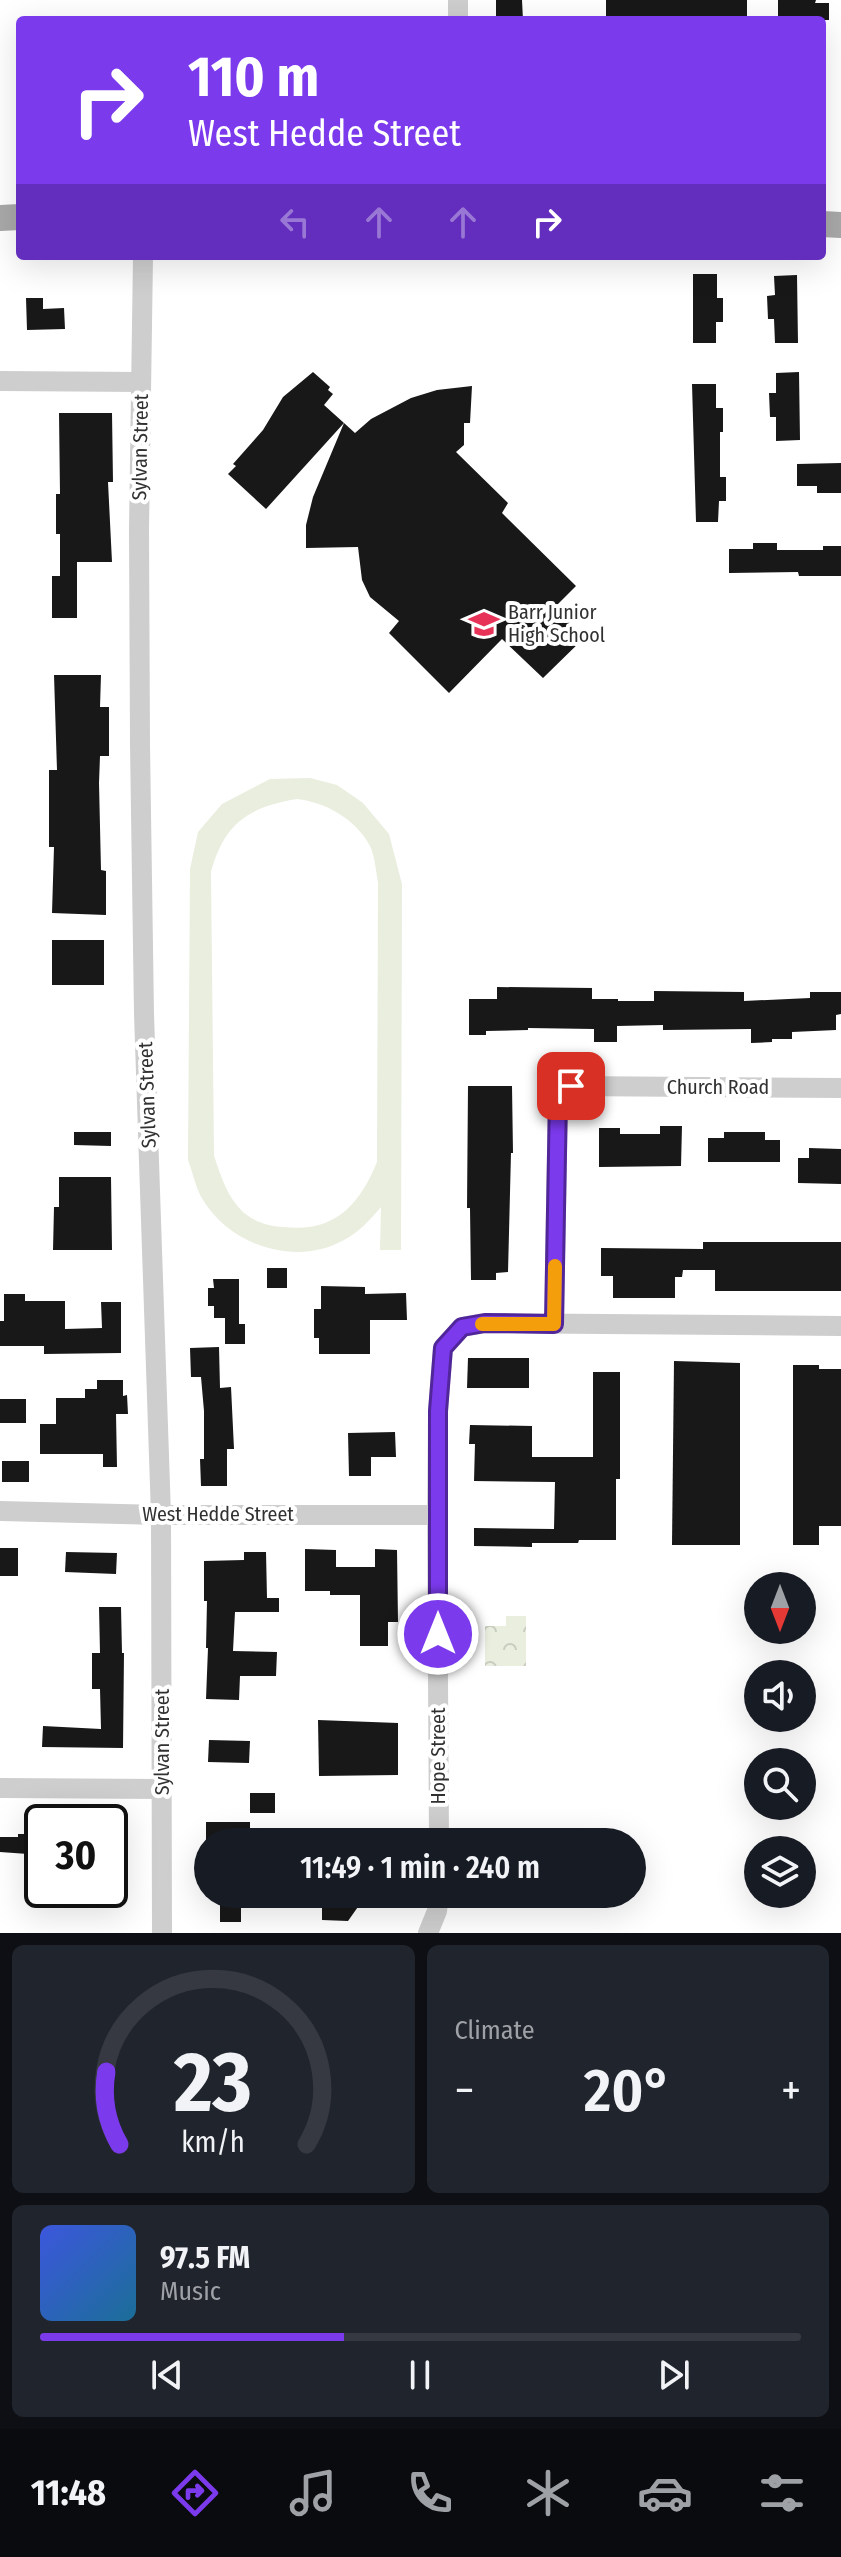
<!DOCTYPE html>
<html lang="en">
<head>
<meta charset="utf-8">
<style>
	body { margin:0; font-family:"Fira Sans Condensed",sans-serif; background:#20242c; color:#f1f3f6; height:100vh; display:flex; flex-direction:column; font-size:30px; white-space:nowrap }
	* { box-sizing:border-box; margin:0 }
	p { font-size:26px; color:#9ea1a6 }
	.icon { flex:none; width:44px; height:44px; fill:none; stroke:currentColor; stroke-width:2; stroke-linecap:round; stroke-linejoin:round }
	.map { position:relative; height:1933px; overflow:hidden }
	.drawer { display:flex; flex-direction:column; gap:12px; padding:12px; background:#0d0f14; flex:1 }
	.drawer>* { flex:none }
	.guide { position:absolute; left:16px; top:16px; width:810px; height:244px; border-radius:8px; box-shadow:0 8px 32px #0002; background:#7c3aed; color:#fff; overflow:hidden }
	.needle { width:52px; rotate:180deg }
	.buttons { position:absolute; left:744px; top:1572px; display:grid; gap:16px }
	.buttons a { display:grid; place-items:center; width:72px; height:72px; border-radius:50%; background:#171b24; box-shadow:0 8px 32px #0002; font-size:40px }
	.speed { position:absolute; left:24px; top:1804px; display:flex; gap:16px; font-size:40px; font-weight:700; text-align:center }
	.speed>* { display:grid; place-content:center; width:104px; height:104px; border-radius:50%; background:#171b24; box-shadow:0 8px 32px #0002; line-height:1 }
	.speed .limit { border:4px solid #111; border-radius:12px; background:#fff; color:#111 }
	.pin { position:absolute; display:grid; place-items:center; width:68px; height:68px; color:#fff; margin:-34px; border-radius:16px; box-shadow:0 4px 12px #0006 }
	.me { position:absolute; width:88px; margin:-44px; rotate:0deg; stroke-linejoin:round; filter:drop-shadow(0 0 6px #0008) }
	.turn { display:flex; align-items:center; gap:28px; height:168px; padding:0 40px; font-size:36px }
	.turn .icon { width:104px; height:104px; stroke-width:2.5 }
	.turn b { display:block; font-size:56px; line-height:68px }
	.lanes { display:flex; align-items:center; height:76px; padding:0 40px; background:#0003; justify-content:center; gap:40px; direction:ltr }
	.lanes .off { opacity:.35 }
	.big { font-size:60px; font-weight:600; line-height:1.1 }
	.drawer .widget { flex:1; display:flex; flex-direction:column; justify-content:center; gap:12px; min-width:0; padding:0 28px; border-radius:12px; background:#20242c }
	.drawer .dial { align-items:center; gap:0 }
	.dial svg { height:208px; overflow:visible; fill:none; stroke:#363941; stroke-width:7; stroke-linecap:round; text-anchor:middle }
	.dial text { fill:#f1f3f6; stroke:none }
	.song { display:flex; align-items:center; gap:24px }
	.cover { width:96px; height:96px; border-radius:12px; background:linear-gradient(135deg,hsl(230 70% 55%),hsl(200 70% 35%)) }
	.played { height:8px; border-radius:4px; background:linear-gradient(90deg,#7c3aed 40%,#363941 40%) }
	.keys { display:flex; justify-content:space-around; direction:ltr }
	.heat { display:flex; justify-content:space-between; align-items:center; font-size:44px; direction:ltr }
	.drawer .tiles { flex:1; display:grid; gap:12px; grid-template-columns:1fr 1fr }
	.widget:last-child { grid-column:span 2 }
	.trip { position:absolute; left:194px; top:1828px; width:452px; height:80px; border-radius:40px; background:#171b24; box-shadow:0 8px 32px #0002; font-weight:600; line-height:80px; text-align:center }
	.menu { display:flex; height:128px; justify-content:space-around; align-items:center; background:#090b0e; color:#9ea1a6 }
	.menu .icon { width:56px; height:56px }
	.menu .current { color:#7c3aed }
	.menu b { font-size:36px; color:#f1f3f6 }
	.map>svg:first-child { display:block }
	.park { fill:url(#park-crowns) }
	.pitch { fill:#e9eedf; fill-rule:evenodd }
	.building { fill:#181818 }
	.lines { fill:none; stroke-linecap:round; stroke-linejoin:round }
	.minor { stroke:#cecece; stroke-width:20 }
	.major { stroke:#a9a9a9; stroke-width:26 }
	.route-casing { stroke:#51269a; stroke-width:20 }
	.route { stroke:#7c3aed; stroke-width:14 }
	.slow { stroke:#f59e0b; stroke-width:14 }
	.labels { text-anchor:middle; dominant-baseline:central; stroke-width:8; stroke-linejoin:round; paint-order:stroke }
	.street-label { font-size:20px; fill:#313131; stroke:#fff }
	.poi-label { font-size:20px; fill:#313131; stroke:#fff; text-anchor:start }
</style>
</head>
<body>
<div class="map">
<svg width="841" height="1933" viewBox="0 0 841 1933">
	<defs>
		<pattern id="park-crowns" width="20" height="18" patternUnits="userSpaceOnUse" patternTransform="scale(2)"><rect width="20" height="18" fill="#e9eedf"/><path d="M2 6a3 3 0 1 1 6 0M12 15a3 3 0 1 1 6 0" fill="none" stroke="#c8cdc0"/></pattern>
	</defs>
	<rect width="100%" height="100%" fill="#fff"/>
	<!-- park -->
	<path class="park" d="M 506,1616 L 526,1616 L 526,1666 L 485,1666 L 485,1626 L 506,1626 Z"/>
	<!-- pitch -->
	<path class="pitch" d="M 310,778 L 337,785 L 363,803 L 389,834 L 402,884 L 401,1250 L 380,1250 L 381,1207 C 371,1219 358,1233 344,1240 C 296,1267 231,1246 203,1200 C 196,1189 193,1173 188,1160 L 190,869 L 198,832 L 222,804 L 270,779 ZM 297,799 C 325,802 356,819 370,846 C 375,856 376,872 378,883 L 377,1162 C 359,1206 334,1233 283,1227 C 268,1226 255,1222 243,1212 C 227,1197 221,1176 214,1156 L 211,872 C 224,824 248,807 297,799 Z"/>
	<!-- building -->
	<g class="building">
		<path d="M 496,0 L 522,0 L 523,20 L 496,20 Z"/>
		<rect x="606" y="0" width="141" height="20"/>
		<path d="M 778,0 L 816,0 L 815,3 L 829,3 L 829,20 L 778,20 Z"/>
		<path d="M 693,274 L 717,274 L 717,298 L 723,298 L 723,322 L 716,322 L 716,343 L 693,343 Z"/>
		<path d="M 797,275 L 798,343 L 775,343 L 774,319 L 768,319 L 767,296 L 775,295 L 774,276 Z"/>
		<path d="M 26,298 L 43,298 L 43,309 L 64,308 L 65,329 L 27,330 Z"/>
		<path d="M 313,372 L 330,387 L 328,390 L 333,394 L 324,405 L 344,423 L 266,509 L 228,474 L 236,466 L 233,464 L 263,430 L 283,397 Z"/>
		<path d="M 799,372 L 800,440 L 776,441 L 776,417 L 770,417 L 769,393 L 776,393 L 776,373 Z"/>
		<path d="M 692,384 L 716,384 L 716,408 L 723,408 L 723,432 L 720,432 L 720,477 L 726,477 L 726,501 L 719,501 L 718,522 L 696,522 Z"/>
		<path d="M 472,386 L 470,423 L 464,423 L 464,445 L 456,452 L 508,503 L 502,513 L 576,586 L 554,608 L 585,637 L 543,678 L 502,639 L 449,693 L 389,633 L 399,621 L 370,597 L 362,580 L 358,547 L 306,548 L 306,525 L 313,497 L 344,423 L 355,433 L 371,419 L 411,398 L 437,390 Z"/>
		<path d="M 59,413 L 112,413 L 113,482 L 108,482 L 112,562 L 77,562 L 77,618 L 52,618 L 52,576 L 60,576 L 60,534 L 56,534 L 56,494 L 60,494 Z"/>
		<path d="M 841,463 L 841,493 L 817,493 L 817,486 L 797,486 L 797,464 Z"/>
		<path d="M 753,543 L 777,543 L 777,550 L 823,550 L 823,546 L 841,546 L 841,576 L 799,576 L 798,572 L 729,573 L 729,549 L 753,549 Z"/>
		<path d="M 54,675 L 101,675 L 100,707 L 109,707 L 109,756 L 100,756 L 99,783 L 101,870 L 106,871 L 106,915 L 52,913 L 54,847 L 49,847 L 49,770 L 57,770 Z"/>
		<rect x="52" y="940" width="52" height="45"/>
		<path d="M 497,987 L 592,988 L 592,999 L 618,999 L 618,1001 L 654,1001 L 654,991 L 744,992 L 744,1001 L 810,998 L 810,992 L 841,992 L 841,1014 L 836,1015 L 836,1030 L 792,1032 L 792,1039 L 772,1039 L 772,1042 L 751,1043 L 751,1029 L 663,1030 L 663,1025 L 617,1026 L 617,1042 L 594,1042 L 594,1029 L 528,1028 L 528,1030 L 486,1031 L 486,1035 L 469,1035 L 469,999 L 497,999 Z"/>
		<path d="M 468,1086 L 512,1086 L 513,1153 L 511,1153 L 508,1272 L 496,1273 L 496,1280 L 471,1280 L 470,1208 L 467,1208 Z"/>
		<path d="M 660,1126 L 682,1126 L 681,1166 L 599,1167 L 599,1128 L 620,1128 L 620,1134 L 660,1134 Z"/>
		<path d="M 74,1132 L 111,1132 L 111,1146 L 74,1145 Z"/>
		<path d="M 724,1132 L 765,1132 L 765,1140 L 780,1140 L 780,1162 L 708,1162 L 708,1138 L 724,1138 Z"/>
		<path d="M 809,1148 L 841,1149 L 841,1184 L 798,1183 L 798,1158 L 809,1158 Z"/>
		<path d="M 59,1177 L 111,1177 L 112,1250 L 53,1250 L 54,1207 L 59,1207 Z"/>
		<path d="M 703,1242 L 841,1242 L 841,1291 L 715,1291 L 715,1270 L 683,1270 L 682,1277 L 675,1277 L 675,1298 L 613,1298 L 613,1276 L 601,1276 L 601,1248 L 703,1249 Z"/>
		<rect x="267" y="1268" width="20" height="20"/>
		<path d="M 213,1279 L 239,1279 L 239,1324 L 245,1324 L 245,1344 L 225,1344 L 225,1318 L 214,1318 L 214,1306 L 208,1306 L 208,1288 L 214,1288 Z"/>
		<path d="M 321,1286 L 365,1287 L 365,1294 L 406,1293 L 407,1320 L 370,1320 L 370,1354 L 319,1354 L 319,1338 L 314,1338 L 314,1309 L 321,1309 Z"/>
		<path d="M 4,1294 L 25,1294 L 25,1301 L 65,1301 L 65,1329 L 102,1328 L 101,1302 L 121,1302 L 121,1353 L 44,1354 L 44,1346 L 0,1346 L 0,1321 L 4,1321 Z"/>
		<path d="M 219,1347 L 220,1388 L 231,1387 L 234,1449 L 227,1449 L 227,1486 L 201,1486 L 200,1459 L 204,1459 L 204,1411 L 201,1377 L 191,1377 L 190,1348 Z"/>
		<path d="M 468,1358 L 529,1358 L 529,1388 L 467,1388 Z"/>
		<path d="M 674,1361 L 740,1363 L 740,1545 L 672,1545 Z"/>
		<path d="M 793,1365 L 819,1365 L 819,1369 L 841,1369 L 841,1526 L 819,1526 L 819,1545 L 793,1545 Z"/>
		<path d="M 593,1372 L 620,1372 L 620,1479 L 616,1479 L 616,1540 L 579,1540 L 578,1543 L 532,1543 L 532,1547 L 474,1546 L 474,1528 L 554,1529 L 555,1482 L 474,1481 L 475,1444 L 469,1444 L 470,1425 L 532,1426 L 532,1457 L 593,1457 Z"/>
		<path d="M 97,1380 L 123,1380 L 123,1396 L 127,1395 L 128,1414 L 116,1414 L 117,1467 L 103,1467 L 103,1454 L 40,1454 L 40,1424 L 56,1424 L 56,1398 L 85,1398 L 85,1389 L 97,1389 Z"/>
		<rect x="0" y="1399" width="26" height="24"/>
		<path d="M 395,1432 L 396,1457 L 371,1457 L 371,1476 L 349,1476 L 348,1433 Z"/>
		<rect x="2" y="1461" width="27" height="21"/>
		<rect x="0" y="1548" width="18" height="28"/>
		<path d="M 305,1549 L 336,1550 L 336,1567 L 375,1567 L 375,1549 L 397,1550 L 398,1622 L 388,1622 L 388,1646 L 360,1646 L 360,1595 L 330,1595 L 330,1591 L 305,1591 Z"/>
		<path d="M 66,1552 L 117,1553 L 116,1574 L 65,1572 Z"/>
		<path d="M 244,1552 L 266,1552 L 267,1598 L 279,1598 L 279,1612 L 235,1612 L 233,1651 L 277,1652 L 276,1676 L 240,1676 L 239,1700 L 206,1699 L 208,1648 L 206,1648 L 207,1601 L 204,1601 L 204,1561 L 244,1560 Z"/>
		<path d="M 99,1607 L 121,1607 L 122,1653 L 124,1653 L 123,1748 L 42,1747 L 43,1726 L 101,1729 L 100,1689 L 92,1689 L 92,1653 L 100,1653 Z"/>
		<path d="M 318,1720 L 398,1723 L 398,1775 L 319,1776 Z"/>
		<path d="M 209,1740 L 250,1741 L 249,1763 L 208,1762 Z"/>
		<rect x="250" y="1793" width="25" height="20"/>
		<rect x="206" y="1822" width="44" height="20"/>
		<path d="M 18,1834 L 42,1834 L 42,1855 L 0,1852 L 0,1837 L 18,1837 Z"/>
		<path d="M 220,1894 L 236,1894 L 236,1902 L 241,1902 L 241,1922 L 220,1922 Z"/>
		<path d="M 332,1894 L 367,1894 L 348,1921 L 322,1920 L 322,1902 L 326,1902 Z"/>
	</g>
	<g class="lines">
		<!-- minor -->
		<g class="minor">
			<path d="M 458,20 L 458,0"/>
			<path d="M 143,256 L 139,530 L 140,745 L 144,1014 L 161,1515 L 162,1933"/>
			<path d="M 0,381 L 141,382"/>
			<path d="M 554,1324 L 558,1097 L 571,1086 L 841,1088"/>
			<path d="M 0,1511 L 161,1515 L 437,1515"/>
			<path d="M 0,1788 L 162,1789"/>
			<path d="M 439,1842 L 437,1515 L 438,1411 L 443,1348 L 462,1327 L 485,1323 L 841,1326"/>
			<path d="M 428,1933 L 437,1911 L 439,1894"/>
		</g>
		<!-- major -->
		<g class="major">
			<path d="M 0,218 L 20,217"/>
			<path d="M 822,224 L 841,225"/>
		</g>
	</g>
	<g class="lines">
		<!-- route casing -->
		<g class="route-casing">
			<path id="route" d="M 438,1634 L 438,1411 L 443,1348 L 462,1327 L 485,1323 L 554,1324 L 558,1097 L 571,1086"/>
		</g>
		<!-- route -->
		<use href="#route" class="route"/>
		<!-- slow -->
		<path class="slow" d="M 482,1324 L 554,1324 L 555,1266"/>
	</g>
	<!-- icons -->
	<defs>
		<g id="school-bare" transform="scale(2.4)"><path d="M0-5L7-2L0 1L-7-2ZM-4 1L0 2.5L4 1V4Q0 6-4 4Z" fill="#e83359" stroke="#fff" stroke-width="2.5" paint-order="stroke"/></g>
	</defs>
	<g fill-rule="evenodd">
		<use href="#school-bare" x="484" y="624"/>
	</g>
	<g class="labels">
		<!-- street labels -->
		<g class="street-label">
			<text transform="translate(140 447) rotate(-89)">Sylvan Street</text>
			<text x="718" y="1087">Church Road</text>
			<text transform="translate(147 1095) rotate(-92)">Sylvan Street</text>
			<text x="218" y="1514">West Hedde Street</text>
			<text transform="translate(162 1742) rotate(-90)">Sylvan Street</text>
			<text transform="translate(438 1756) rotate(-90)">Hope Street</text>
		</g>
		<!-- poi labels -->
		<g class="poi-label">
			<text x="508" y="612">Barr Junior<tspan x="508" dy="23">High School</tspan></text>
		</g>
	</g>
</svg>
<div class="buttons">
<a><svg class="needle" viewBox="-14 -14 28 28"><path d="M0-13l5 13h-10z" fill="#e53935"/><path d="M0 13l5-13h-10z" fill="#9ea1a6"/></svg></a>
<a><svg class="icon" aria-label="sound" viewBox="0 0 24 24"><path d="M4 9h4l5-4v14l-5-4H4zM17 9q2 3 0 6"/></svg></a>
<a><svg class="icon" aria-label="search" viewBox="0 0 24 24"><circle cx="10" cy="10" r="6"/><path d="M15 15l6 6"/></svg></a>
<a><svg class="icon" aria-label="layers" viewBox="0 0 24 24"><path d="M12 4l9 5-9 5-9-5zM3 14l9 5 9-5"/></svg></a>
</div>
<div class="speed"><div class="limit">30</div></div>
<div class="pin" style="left:571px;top:1086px;background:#d93025"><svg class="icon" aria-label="arrive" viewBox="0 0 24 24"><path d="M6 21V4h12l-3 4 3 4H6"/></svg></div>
<svg class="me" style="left:438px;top:1634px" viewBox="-20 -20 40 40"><circle r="17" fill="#7c3aed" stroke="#fff" stroke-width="3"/><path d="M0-11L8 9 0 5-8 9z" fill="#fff"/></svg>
<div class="trip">11:49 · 1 min · 240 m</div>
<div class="guide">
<div class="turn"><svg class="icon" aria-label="right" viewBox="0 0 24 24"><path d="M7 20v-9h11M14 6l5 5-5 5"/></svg><div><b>110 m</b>West Hedde Street</div></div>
<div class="lanes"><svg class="icon off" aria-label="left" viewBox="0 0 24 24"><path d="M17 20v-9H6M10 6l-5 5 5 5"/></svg><svg class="icon off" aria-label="ahead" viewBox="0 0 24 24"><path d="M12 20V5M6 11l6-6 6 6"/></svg><svg class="icon off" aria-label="ahead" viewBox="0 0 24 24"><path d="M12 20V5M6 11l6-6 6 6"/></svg><svg class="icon" aria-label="right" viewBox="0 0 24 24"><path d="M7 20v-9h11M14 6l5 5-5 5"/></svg></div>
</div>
</div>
<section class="drawer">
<div class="tiles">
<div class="widget dial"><svg viewBox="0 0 100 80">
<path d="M14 69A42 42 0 1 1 86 69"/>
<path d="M14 69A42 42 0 0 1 9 41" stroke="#7c3aed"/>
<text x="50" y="56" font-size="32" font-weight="700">23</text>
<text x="50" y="72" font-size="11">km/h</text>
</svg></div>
<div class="widget"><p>Climate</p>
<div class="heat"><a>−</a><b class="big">20°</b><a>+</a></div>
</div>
<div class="widget">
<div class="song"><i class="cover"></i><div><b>97.5 FM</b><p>Music</p></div></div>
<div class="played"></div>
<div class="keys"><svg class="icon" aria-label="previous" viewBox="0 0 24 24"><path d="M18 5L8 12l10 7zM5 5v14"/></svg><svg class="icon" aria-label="pause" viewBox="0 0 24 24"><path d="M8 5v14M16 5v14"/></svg><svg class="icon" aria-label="next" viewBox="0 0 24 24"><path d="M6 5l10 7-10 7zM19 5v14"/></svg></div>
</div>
</div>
</section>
<nav class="menu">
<b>11:48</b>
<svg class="icon current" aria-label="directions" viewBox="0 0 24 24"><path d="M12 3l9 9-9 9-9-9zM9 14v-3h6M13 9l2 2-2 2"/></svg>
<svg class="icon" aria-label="music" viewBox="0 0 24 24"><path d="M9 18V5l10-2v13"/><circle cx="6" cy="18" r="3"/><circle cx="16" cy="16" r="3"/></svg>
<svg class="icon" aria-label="phone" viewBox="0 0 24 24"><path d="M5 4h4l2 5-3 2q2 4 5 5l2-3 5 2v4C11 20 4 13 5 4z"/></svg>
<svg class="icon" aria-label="climate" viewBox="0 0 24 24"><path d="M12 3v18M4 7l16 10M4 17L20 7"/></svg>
<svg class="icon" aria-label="car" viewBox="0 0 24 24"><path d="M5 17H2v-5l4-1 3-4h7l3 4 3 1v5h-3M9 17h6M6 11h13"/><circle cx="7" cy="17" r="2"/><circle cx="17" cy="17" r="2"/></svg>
<svg class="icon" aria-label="filters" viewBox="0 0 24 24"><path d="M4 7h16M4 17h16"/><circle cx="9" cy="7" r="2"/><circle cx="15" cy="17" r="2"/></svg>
</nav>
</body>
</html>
